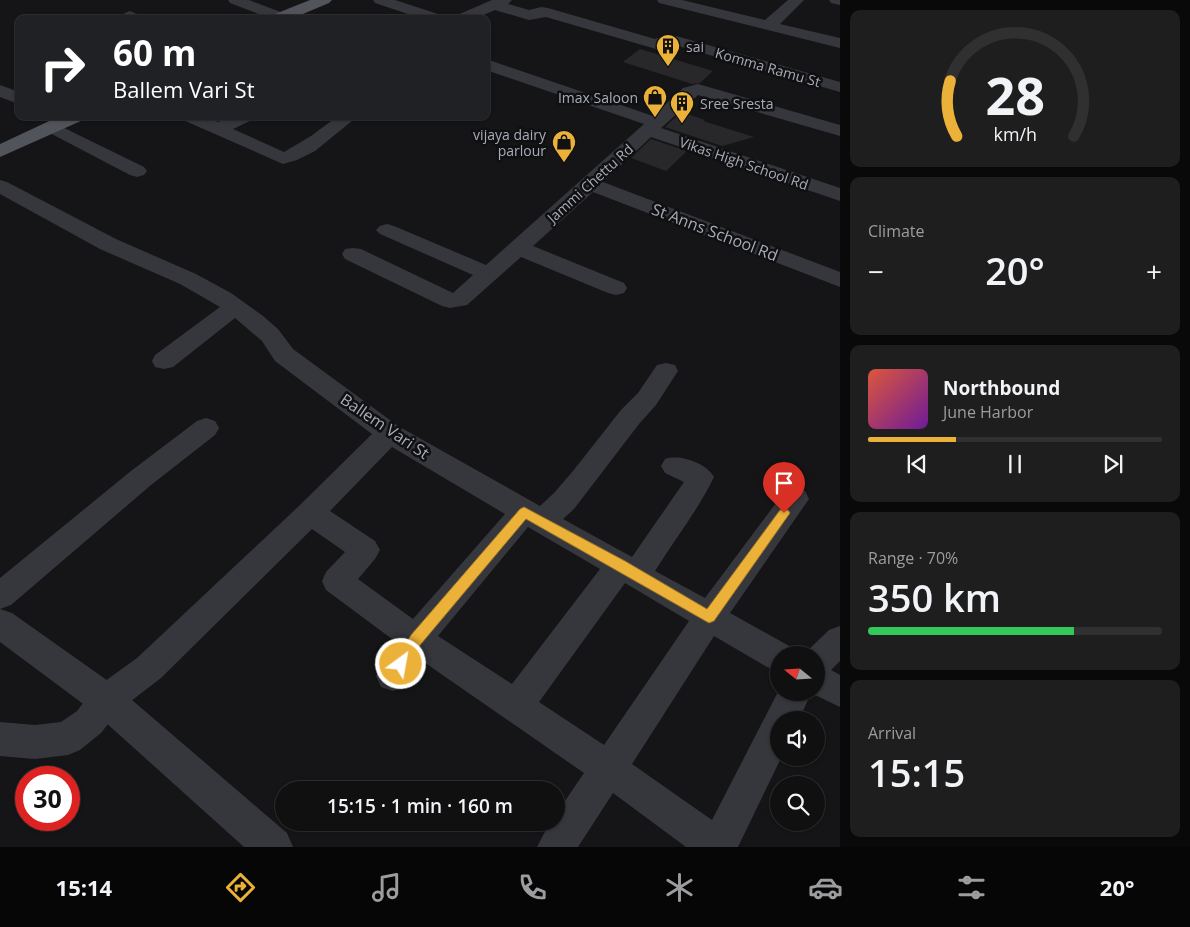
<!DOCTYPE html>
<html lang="en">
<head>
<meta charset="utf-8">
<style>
	body { margin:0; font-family:"Open Sans",sans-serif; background:#1e1e1f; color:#f1f3f6; height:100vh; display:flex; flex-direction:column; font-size:19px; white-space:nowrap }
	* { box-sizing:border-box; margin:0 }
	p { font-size:16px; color:#9c9d9f }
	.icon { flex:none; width:28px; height:28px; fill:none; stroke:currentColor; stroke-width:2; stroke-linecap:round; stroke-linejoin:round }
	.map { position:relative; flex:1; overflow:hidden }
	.sheet { display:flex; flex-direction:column; gap:10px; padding:10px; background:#090909; width:350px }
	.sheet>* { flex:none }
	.guide { position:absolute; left:15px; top:15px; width:475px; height:105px; border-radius:10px; box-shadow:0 1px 4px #0004,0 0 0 1px #303031; background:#202124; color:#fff; overflow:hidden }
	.needle { width:32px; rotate:288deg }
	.fabs { position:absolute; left:770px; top:646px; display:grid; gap:10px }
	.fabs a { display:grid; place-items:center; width:55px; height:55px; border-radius:50%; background:#101011; box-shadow:0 1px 4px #0004,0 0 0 1px #303031; font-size:25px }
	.speed { position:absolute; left:15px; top:766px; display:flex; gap:10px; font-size:25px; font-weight:700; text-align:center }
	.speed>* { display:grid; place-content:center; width:65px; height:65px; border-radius:50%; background:#101011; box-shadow:0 1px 4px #0004,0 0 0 1px #303031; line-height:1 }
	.speed .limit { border:8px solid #d22; background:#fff; color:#111 }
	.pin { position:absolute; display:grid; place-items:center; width:42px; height:42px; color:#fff; margin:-51px -21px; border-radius:50% 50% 50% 0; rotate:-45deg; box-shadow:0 0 5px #0007 }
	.pin .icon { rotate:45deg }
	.me { position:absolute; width:55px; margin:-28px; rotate:32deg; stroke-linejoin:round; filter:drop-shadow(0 0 4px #0008) }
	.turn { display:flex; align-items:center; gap:18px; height:105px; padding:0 15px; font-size:22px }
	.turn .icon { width:65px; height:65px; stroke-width:2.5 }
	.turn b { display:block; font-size:35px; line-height:42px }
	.big { font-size:38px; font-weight:600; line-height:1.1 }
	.sheet .tile { flex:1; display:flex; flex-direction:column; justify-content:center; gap:8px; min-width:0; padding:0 18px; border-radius:10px; background:#1e1e1f }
	.sheet .dial { align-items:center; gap:0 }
	.dial svg { height:130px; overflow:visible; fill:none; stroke:#303031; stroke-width:7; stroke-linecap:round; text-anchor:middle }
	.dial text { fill:#f1f3f6; stroke:none }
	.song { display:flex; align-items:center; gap:15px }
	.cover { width:60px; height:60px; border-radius:8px; background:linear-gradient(135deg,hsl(10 70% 55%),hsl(280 70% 35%)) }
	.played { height:5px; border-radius:2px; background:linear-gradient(90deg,#ecb138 30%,#303031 30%) }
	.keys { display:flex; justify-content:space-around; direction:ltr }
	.heat { display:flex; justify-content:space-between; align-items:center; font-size:28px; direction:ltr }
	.charge { height:8px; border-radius:4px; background:linear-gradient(90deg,#34c759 70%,#303031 0) }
	.trip { position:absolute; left:275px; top:781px; width:290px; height:50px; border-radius:25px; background:#101011; box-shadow:0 1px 4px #0004,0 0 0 1px #303031; font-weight:600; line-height:50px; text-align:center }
	.tabs { display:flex; height:80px; justify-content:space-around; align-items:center; background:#060607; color:#9c9d9f }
	.tabs .icon { width:35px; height:35px }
	.tabs .current { color:#ecb138 }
	.tabs b { font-size:22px; color:#f1f3f6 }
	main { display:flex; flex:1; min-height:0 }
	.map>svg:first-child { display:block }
	.building { fill:#28282b }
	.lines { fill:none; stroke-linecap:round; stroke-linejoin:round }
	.minor { fill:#36373c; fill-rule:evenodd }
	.tertiary { fill:#36373c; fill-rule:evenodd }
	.primary { fill:#52545b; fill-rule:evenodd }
	.route { fill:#ecb138; stroke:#997324 }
	.labels { text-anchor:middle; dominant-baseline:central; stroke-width:5; stroke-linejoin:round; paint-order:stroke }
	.far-poi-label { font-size:14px; fill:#a7acb7; stroke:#101012; text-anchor:start }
	.far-street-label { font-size:14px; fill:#a7acb7; stroke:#101012 }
	.street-label { font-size:16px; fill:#a7acb7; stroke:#101012 }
</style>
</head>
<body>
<main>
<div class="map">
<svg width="840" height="847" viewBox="0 0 840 847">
	<rect width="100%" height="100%" fill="#151517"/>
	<!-- building -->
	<g class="building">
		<path d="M 640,49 L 713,71 L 700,83 L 692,84 L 623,62 Z"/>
		<path d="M 681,112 L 705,120 L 703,121 L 754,137 L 722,146 L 665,127 Z"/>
		<path d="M 651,139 L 687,151 L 666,171 L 631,158 Z"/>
	</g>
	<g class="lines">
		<!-- minor -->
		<g class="minor">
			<path d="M 228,0 L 249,0 L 286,14 L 289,17 L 287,19 L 272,19 L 230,3 Z"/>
			<path d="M 373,0 L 395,0 L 444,16 L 446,19 L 423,19 L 375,3 Z"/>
			<path d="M 492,0 L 512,0 L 508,4 L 529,10 L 541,7 L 548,8 L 655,39 L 670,34 L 676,36 L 840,82 L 840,92 L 671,44 L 656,49 L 546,17 L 529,20 L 495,10 L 474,19 L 453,19 L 455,16 Z"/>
			<path d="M 657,0 L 682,0 L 765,20 L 788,0 L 804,0 L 780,24 L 840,38 L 840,48 L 659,3 Z"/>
			<path d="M 829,0 L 840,0 L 840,5 L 831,3 Z"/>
			<path d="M 130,11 L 141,16 L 143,19 L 124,19 L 122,16 L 125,13 Z"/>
			<path d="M 486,59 L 653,116 L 683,88 L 698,84 L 840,125 L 840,136 L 698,95 L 661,128 L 840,188 L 840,201 L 651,137 L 603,182 L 840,272 L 840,287 L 593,192 L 533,246 L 624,283 L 627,288 L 624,293 L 616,295 L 608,293 L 521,257 L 467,305 L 450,308 L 442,306 L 345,259 L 342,254 L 345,249 L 353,248 L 361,249 L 453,293 L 473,275 L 380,234 L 376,230 L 380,226 L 387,224 L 394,226 L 486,265 L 644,124 L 486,70 Z"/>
			<path d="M 0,85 L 19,92 L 19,104 L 0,97 Z"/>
			<path d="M 180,116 L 204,116 L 218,122 L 231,116 L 255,116 L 252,120 L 233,129 L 284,152 L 311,136 L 338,116 L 358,116 L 315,151 L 297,160 L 283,164 L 183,120 Z"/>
			<path d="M 52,122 L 144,167 L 147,171 L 144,175 L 137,177 L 130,175 L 46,131 L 43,127 L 46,123 Z"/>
			<path d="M 0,180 L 7,182 L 116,239 L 196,274 L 231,293 L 263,316 L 278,329 L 293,349 L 398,426 L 540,506 L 554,493 L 573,471 L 621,410 L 638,393 L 657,365 L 666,363 L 675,365 L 678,371 L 656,405 L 639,424 L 574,509 L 563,519 L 632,557 L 684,482 L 665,473 L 661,466 L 665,459 C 680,454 706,463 714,477 C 698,510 675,539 655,571 L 705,598 L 785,491 L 795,488 L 805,491 L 809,499 L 730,613 L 791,647 L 794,655 L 779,655 L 779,671 L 767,667 L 714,636 L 632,764 L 712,820 L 779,690 L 779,692 L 816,692 L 816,655 L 803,655 L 829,630 L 840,626 L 840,661 L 831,670 L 840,675 L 840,707 L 811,693 L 799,720 L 779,720 L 779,758 L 781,758 L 738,847 L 686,847 L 613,793 L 578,847 L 537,847 L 550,822 L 556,822 L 556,814 L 584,773 L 421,660 L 405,687 L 393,691 L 381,687 L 376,676 L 396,642 L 326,590 L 322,581 L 326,572 L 345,552 L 312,529 L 161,678 L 118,711 L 101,733 L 80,750 L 68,755 L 35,759 L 0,756 L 0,722 L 35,725 L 61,722 L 77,711 L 94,689 L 137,658 L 300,505 L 372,434 L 275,361 L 262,341 L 235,318 L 173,367 L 164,369 L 155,367 L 152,361 L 155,355 L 220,307 L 180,284 L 100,249 L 0,194 ZM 392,447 L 505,514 L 413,619 L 358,579 L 375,559 L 380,550 L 375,541 L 330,511 ZM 528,527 L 600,569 L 512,684 L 438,636 ZM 625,583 L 689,621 L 604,745 L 539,702 Z"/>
			<path d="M 206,418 L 215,421 L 219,428 L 215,435 L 151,485 L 11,605 L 0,609 L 0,578 L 131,471 L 197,421 Z"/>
		</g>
		<!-- tertiary -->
		<path class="tertiary" d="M 0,609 L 12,613 L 118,688 L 287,833 L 293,847 L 244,847 L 94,712 L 0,642 Z"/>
		<!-- primary -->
		<g class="primary">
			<path d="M 310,0 L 332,0 L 329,3 L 291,19 L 268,19 L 270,16 Z"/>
			<path d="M 60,116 L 85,116 L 83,120 L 0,157 L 0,144 Z"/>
		</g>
	</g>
	<!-- route -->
	<path class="route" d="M 524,507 L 625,561 L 707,609 L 780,510 L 788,510 L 790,513 L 714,621 L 709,623 L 526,519 L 421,644 L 406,668 L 401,670 L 396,668 L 394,664 L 411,635 L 520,509 Z"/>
	<!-- icons -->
	<defs>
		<g id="building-pin" transform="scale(1.25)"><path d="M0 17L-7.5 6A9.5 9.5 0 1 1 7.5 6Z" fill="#ecb138" stroke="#101012"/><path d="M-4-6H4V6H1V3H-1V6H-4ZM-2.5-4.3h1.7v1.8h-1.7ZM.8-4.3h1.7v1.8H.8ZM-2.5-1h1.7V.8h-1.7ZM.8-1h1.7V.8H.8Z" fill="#111"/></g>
		<g id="shop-pin" transform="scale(1.25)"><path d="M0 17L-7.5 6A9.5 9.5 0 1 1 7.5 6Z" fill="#ecb138" stroke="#101012"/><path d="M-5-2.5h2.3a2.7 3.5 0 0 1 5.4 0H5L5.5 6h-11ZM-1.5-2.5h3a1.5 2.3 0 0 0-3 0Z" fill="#111"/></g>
	</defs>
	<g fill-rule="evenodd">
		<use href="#building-pin" x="668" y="46"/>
		<use href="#shop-pin" x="655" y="97"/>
		<use href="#building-pin" x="682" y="103"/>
		<use href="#shop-pin" x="564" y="142"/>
	</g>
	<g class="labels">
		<!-- far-poi labels -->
		<g class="far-poi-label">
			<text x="686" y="46">sai</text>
			<text x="638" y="97" text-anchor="end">Imax Saloon</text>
			<text x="700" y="103">Sree Sresta</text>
			<text x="546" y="134" text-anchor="end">vijaya dairy<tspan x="546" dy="16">parlour</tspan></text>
		</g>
		<!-- far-street labels -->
		<g class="far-street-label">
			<text transform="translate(768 67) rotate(16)">Komma Ramu St</text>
			<text transform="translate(744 163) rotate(19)">Vikas High School Rd</text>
			<text transform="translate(590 183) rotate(-42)">Jammi Chettu Rd</text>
		</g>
		<!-- street labels -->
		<g class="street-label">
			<text transform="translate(715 232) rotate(21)">St Anns School Rd</text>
			<text transform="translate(385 426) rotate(34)">Ballem Vari St</text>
		</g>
	</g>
</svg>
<div class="fabs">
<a><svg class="needle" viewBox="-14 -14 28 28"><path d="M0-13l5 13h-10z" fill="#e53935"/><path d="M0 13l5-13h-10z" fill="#9c9d9f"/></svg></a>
<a><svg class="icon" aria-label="sound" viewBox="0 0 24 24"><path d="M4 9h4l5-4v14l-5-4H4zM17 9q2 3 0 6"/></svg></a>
<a><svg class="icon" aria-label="search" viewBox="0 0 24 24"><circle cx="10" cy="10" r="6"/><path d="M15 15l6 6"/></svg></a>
</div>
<div class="speed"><div class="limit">30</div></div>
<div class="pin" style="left:784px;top:513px;background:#d93025"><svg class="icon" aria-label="arrive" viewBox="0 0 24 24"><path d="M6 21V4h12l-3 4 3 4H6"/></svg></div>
<svg class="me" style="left:401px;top:664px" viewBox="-20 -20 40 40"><circle r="17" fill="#ecb138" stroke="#fff" stroke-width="3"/><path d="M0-11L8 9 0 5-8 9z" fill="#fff"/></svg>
<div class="trip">15:15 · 1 min · 160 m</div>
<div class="guide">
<div class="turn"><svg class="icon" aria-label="right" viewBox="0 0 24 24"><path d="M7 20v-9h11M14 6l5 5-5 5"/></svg><div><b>60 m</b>Ballem Vari St</div></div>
</div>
</div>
<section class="sheet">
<div class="tile dial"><svg viewBox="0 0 100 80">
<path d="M14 69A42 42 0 1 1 86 69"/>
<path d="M14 69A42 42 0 0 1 10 35" stroke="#ecb138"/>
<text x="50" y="56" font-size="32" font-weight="700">28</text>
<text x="50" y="72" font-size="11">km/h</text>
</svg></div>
<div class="tile"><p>Climate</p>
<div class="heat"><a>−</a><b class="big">20°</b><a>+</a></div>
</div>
<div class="tile">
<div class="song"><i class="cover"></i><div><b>Northbound</b><p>June Harbor</p></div></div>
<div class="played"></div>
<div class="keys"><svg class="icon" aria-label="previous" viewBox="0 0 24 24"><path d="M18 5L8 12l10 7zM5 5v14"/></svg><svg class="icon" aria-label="pause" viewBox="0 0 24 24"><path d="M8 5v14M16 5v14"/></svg><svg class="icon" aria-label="next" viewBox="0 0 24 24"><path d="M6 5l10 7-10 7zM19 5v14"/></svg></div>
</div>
<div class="tile"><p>Range · 70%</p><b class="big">350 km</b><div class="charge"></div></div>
<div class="tile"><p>Arrival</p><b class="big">15:15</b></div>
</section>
</main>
<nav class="tabs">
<b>15:14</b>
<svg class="icon current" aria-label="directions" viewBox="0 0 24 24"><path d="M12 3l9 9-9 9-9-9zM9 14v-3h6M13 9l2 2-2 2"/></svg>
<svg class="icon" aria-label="music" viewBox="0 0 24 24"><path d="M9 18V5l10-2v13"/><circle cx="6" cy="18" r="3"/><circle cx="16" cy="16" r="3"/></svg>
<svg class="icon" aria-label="phone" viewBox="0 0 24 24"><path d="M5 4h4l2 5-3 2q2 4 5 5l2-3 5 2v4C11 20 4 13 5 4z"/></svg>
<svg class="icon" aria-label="climate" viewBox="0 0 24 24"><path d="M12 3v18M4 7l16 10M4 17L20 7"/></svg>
<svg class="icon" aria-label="car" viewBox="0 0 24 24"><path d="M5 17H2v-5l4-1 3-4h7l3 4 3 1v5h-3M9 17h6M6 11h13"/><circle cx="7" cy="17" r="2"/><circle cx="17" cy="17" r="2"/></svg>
<svg class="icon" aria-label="filters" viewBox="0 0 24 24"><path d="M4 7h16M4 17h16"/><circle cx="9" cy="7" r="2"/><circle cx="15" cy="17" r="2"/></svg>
<b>20°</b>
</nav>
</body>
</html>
